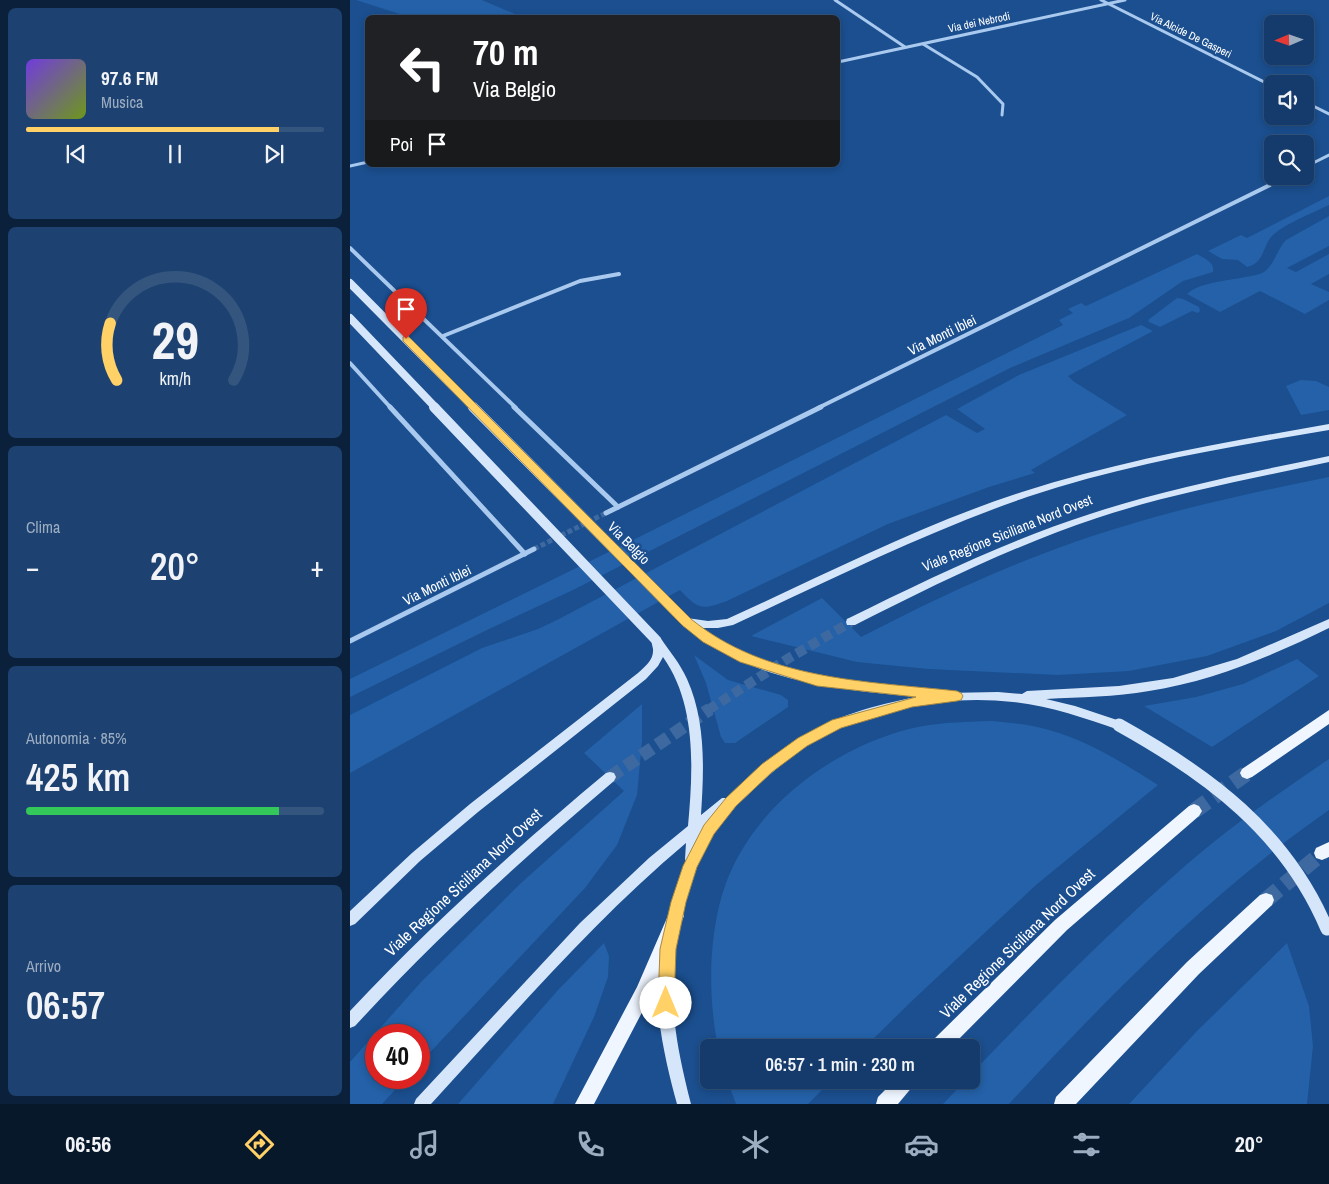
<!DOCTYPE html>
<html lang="it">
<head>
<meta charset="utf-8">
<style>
	body { margin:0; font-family:"Archivo Narrow",sans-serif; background:#1d4271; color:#f1f3f6; height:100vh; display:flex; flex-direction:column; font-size:19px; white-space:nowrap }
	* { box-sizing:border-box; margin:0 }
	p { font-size:16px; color:#9dadc1 }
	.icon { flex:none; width:28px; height:28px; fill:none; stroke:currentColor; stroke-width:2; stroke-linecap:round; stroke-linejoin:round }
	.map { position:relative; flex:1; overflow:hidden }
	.side { display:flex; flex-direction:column; gap:8px; padding:8px; background:#0b203b; width:350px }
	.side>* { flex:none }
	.top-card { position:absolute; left:15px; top:15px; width:475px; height:152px; border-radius:8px; box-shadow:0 2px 8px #0003,0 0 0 1px #33557e; background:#202124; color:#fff; overflow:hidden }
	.needle { width:32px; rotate:268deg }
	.fabs { position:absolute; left:914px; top:15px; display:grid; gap:10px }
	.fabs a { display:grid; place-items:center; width:50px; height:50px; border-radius:8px; background:#143b6b; box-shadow:0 2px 8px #0003,0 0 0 1px #33557e; font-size:25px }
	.speed { position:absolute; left:15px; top:1024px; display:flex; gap:10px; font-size:25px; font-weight:700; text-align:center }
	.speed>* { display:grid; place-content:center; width:65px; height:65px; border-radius:50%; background:#143b6b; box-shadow:0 2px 8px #0003,0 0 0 1px #33557e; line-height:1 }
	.speed .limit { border:8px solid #d22; background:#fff; color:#111 }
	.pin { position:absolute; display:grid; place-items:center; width:42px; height:42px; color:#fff; margin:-51px -21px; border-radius:50% 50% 50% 0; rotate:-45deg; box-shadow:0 0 5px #0007 }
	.pin .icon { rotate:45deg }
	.me { position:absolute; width:55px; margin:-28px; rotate:0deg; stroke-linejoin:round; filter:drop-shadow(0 0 4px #0008) }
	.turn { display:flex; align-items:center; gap:18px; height:105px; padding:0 25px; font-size:22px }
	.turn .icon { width:65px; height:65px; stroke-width:2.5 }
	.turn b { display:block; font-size:35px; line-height:42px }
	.then { display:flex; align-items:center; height:48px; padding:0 25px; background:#0003; gap:10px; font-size:19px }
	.big { font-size:38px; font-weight:600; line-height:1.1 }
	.side .card { flex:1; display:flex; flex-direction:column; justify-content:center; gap:8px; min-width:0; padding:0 18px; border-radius:8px; background:#1d4271 }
	.side .dial { align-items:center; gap:0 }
	.dial svg { height:130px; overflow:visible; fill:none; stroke:#33557e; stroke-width:7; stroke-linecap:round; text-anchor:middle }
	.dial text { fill:#f1f3f6; stroke:none }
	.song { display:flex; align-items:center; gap:15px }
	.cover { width:60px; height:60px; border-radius:8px; background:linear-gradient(135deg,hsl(260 70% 55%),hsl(80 70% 35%)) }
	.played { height:5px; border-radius:2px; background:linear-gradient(90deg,#ffd166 85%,#33557e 85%) }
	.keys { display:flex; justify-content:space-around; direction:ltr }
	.heat { display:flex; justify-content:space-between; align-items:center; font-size:28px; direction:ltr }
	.charge { height:8px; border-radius:4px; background:linear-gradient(90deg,#34c759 85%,#33557e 0) }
	.trip { position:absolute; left:350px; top:1039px; width:280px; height:50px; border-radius:8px; background:#143b6b; box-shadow:0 2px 8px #0003,0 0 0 1px #33557e; font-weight:600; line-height:50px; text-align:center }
	.dock { display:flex; height:80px; justify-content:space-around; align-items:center; background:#08182b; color:#9dadc1 }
	.dock .icon { width:35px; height:35px }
	.dock .selected { color:#ffd166 }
	.dock b { font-size:22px; color:#f1f3f6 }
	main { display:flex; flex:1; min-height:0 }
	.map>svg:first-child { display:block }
	.green { fill:#2461a8 }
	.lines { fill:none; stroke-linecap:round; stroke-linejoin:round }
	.street-tunnel { stroke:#3d69a0; stroke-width:5; stroke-dasharray:5 2.5; stroke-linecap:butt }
	.secondary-tunnel-far1 { stroke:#3d69a0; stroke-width:10; stroke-dasharray:10 5; stroke-linecap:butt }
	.secondary-tunnel { stroke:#3d69a0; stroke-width:13; stroke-dasharray:13 6; stroke-linecap:butt }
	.primary-tunnel { stroke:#3d69a0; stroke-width:16; stroke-dasharray:16 8; stroke-linecap:butt }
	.street-far2 { stroke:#a9c9ee; stroke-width:3 }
	.street-far1 { stroke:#a9c9ee; stroke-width:4 }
	.street { stroke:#a9c9ee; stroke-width:5 }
	.secondary { fill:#d6e6fa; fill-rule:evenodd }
	.primary { fill:#f0f6ff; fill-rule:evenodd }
	.secondary-bridge-far2 { stroke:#d6e6fa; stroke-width:8 }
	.secondary-bridge-far1 { stroke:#d6e6fa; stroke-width:10 }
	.secondary-bridge { stroke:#d6e6fa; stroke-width:13 }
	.route { fill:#ffd166; stroke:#a68842 }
	.labels { text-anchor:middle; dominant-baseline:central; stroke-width:5; stroke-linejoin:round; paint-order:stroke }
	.far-street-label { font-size:11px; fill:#fff; stroke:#1b4f8f }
	.street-label { font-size:14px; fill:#fff; stroke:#1b4f8f }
	.near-street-label { font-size:16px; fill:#fff; stroke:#1b4f8f }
</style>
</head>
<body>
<main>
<section class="side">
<div class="card">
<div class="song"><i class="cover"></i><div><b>97.6 FM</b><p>Musica</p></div></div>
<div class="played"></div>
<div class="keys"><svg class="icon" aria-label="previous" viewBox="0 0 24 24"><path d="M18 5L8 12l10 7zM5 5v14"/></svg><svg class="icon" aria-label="pause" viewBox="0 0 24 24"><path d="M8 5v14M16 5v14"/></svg><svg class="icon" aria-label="next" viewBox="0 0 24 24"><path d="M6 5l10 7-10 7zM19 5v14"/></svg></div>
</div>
<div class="card dial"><svg viewBox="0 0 100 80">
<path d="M14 69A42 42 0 1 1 86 69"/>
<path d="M14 69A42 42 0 0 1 10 34" stroke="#ffd166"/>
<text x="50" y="56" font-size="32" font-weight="700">29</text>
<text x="50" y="72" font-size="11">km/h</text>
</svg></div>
<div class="card"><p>Clima</p>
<div class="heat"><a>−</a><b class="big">20°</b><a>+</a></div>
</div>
<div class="card"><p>Autonomia · 85%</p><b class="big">425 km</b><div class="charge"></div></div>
<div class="card"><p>Arrivo</p><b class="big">06:57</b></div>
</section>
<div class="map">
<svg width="979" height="1104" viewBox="0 0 979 1104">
	<rect width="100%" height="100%" fill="#1b4f8f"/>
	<!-- green -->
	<g class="green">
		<path d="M 6,0 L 132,0 L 172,17 L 59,17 Z"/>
		<path d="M 979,196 L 979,205 C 961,214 938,222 923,235 C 912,246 915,263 897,267 L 888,260 L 872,259 L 858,251 L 891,235 L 897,238 Z"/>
		<path d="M 979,216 L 979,246 L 937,268 L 946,272 L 979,254 L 979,274 L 961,284 L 979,292 L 979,300 L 955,314 L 910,291 L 870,312 L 837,294 C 850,282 877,281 895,277 C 902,276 908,275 914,272 C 925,264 927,249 936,240 Z"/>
		<path d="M 847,254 C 854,259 865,261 863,272 L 833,281 L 779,318 L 660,368 L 223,590 L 135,631 L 0,697 L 0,679 L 281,541 L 713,325 L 709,320 L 723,313 L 718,309 L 731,303 L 736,306 Z"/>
		<path d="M 827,298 L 833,299 L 849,307 L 850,311 L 848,313 L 842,311 L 810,327 L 799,322 L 798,320 Z"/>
		<path d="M 791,325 L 803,331 L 718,376 L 723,381 L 777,415 L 681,470 L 685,473 L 639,487 L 538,524 L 377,601 C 351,610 349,610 330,590 L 0,773 L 0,715 L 132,648 L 188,629 L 207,620 L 596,415 L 627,433 L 635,429 L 607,409 L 669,375 Z"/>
		<path d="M 951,380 L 966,381 L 979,387 L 979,410 L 951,415 L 936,386 Z"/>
		<path d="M 979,477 L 979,603 L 926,631 L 857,656 L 779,671 L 708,675 L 578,669 L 507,662 L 401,636 L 472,598 L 511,637 C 575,604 640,573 708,548 C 795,516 888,495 979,477 Z"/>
		<path d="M 344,655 L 378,680 L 431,695 L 438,700 L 438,707 L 385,743 L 375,743 L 371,737 L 356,683 Z"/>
		<path d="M 947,659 L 969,676 L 862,747 L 794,706 L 846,697 L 893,684 Z"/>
		<path d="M 292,704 L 292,742 L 287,795 L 267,845 L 235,888 L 69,1064 L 69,1035 L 26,1035 L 26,1078 L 56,1078 L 32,1104 L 0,1104 L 0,1062 L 71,982 L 171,883 L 274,791 L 234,753 Z"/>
		<path d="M 642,721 C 661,723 680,724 699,730 C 739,741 773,763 808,785 L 686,885 L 565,998 L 515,1047 L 368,1047 C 356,988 358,908 389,855 C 423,793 492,746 559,729 C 586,722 614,722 642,721 Z"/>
		<path d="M 979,759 L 979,810 C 860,893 757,998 659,1104 L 593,1104 L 616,1080 L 621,1080 L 621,1074 C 690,1002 760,931 836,865 C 881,826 930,792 979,759 Z"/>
		<path d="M 254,943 L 259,956 L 258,977 L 244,1017 L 203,1104 L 108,1104 L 208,990 Z"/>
		<path d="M 937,943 L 959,1006 L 963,1046 L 957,1104 L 779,1104 L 847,1031 Z"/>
		<path d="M 377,1080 L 482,1080 L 458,1104 L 386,1104 Z"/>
	</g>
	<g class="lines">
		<!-- street-tunnel -->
		<path class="street-tunnel" d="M 184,549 L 256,513"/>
		<!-- secondary-tunnel-far1 -->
		<path class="secondary-tunnel-far1" d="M 358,710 L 439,658 L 501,622"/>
		<!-- secondary-tunnel -->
		<path class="secondary-tunnel" d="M 260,777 L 360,709"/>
		<!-- primary-tunnel -->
		<g class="primary-tunnel">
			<path d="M 844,811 L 897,773"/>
			<path d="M 916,900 L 972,853"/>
		</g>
		<!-- street-far2 -->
		<g class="street-far2">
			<path d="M 485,0 L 555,47"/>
			<path d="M 751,0 L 922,86"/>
			<path d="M 573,44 L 627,77 L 653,104 L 652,115"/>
			<path d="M 488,62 L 775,0"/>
			<path d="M 955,102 L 979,114"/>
			<path d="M 0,166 L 18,162"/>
			<path d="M 955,167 L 979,155"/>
			<path d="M 936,177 L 938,176"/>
		</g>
		<!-- street-far1 -->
		<g class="street-far1">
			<path d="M 0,248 L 166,408"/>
			<path d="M 93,336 L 230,281 L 269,274"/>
			<path d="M 0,363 L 41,408"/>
			<path d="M 468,408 L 938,176"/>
		</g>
		<!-- street -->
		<g class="street">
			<path d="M 40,407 L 175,554"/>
			<path d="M 164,407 L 268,507"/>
			<path d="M 256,513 L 471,407"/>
			<path d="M 0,641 L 184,549"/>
		</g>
		<!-- secondary -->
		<g class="secondary">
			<path d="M 979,424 L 979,430 C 878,447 775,464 677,497 C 576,532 480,580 383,625 L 368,628 L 352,628 C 422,677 508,683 591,691 L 596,693 L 648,692 L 672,694 L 677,691 L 769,686 L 823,678 L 887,659 L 979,619 L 979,628 C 922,656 862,681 799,691 C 765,697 730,697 696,699 L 725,706 L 773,722 L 775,725 L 773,728 L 769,730 C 734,718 700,706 663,702 C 604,695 527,706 475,735 C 454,746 435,761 417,777 C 397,794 376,812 362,834 C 350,853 343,876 337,897 C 334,907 333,917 329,926 L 324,928 L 319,926 L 317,922 L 336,862 L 335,859 L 336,843 C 243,921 164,1014 81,1104 L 64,1104 L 66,1099 L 230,923 L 299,858 L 338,826 C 343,770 347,705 313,657 L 308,666 L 296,679 L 128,812 L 70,861 L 5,924 L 0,926 L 0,911 L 62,853 L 120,804 L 288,673 C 295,666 304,660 303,649 C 302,644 301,642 302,637 L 310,637 C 319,651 330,663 337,679 C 356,721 354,770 351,815 L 372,798 L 378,798 C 400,777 422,755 448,739 C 484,716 525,705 566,697 C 507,691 444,686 389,660 C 369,650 351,639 333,626 L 332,623 L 333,619 L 337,618 L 358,621 L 377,619 C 474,575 570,525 672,492 C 772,460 876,442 979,424 Z"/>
			<path d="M 979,456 L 979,462 C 901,479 823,493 747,518 C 663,546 584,585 505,625 L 497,625 L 496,622 L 497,619 C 576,580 656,541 740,514 C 818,488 899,473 979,456 Z"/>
			<path d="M 260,772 L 264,773 L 266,777 L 264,781 C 173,858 86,938 5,1026 L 0,1028 L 0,1011 C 80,926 166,848 256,773 Z"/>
			<path d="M 319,937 L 324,939 L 326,943 C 317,998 327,1050 341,1104 L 327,1104 C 315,1061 296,980 314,939 Z"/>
		</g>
		<!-- primary -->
		<g class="primary">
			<path d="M 979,710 L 979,724 L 902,777 L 897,779 L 892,777 L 890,773 L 892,769 Z"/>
			<path d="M 844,804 L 849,806 L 852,811 L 849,816 L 717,930 L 600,1048 L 578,1048 L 581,1042 L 705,920 L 839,806 Z"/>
			<path d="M 979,842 L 979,857 L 972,860 L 966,858 L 964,853 L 966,848 Z"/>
			<path d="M 916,893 L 922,895 L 924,900 L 922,905 L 849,974 L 726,1104 L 704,1104 L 706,1097 L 837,962 L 910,895 Z"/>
			<path d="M 326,908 L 332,911 L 334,916 L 299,999 L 244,1104 L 225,1104 L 287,987 L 320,911 Z"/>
			<path d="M 545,1080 L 566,1080 L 563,1086 L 548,1104 L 526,1104 L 528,1097 Z"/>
		</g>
		<!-- secondary-bridge-far2 -->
		<g class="secondary-bridge-far2">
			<path d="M 0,283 L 124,408"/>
			<path d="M 0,318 L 86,408"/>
		</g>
		<!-- secondary-bridge-far1 -->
		<g class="secondary-bridge-far1">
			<path d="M 84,407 L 306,640"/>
			<path d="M 123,407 L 337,622"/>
		</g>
		<!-- secondary-bridge -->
		<path class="secondary-bridge" d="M 769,725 C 859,775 936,832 977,929"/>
	</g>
	<!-- route -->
	<path class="route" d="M 56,336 L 59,337 L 341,619 C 416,680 514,681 607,691 L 611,693 L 613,696 L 611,700 L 607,701 L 562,707 L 491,728 L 457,746 L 422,772 L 386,806 L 364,834 L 347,867 L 336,902 L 326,949 L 324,1003 L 321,1008 L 316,1011 L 310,1008 L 308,1003 L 310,949 L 321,902 L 333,866 L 354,825 L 376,798 L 412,764 L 448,738 L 482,720 L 566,697 L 467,686 L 390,662 L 353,642 L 332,625 L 53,341 L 53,337 Z"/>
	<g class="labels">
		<!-- far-street labels -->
		<g class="far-street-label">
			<text transform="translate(629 22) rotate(-12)">Via dei Nebrodi</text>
			<text transform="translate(841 35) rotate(26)">Via Alcide De Gasperi</text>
		</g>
		<!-- street labels -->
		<g class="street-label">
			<text transform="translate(592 335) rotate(-26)">Via Monti Iblei</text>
			<text transform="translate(657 533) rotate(-22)">Viale Regione Siciliana Nord Ovest</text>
			<text transform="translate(279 543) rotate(45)">Via Belgio</text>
			<text transform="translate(87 585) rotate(-26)">Via Monti Iblei</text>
		</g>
		<!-- near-street labels -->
		<g class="near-street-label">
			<text transform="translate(113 882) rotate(-43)">Viale Regione Siciliana Nord Ovest</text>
			<text transform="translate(667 943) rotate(-44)">Viale Regione Siciliana Nord Ovest</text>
		</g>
	</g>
</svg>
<div class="fabs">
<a><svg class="needle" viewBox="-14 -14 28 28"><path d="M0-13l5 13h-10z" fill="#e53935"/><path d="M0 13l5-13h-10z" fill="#9dadc1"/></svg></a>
<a><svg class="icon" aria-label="sound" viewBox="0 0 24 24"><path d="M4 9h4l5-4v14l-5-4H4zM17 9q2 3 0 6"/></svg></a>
<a><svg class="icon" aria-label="search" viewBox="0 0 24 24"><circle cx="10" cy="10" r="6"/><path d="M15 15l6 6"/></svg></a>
</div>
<div class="speed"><div class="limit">40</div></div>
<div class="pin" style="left:56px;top:339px;background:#d93025"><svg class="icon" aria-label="arrive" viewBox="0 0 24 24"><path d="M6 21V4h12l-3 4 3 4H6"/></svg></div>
<svg class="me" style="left:316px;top:1003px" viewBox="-20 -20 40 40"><circle r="19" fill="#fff"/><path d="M0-13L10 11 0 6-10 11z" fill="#ffd166"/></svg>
<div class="trip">06:57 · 1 min · 230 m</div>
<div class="top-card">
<div class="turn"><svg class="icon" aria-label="left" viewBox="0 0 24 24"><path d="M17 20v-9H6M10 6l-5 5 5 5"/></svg><div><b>70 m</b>Via Belgio</div></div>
<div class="then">Poi<svg class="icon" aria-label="arrive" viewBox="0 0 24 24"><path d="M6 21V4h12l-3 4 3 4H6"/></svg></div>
</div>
</div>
</main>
<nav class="dock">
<b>06:56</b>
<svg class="icon selected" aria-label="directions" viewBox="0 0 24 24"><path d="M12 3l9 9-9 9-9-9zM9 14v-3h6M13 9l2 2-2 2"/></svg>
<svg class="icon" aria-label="music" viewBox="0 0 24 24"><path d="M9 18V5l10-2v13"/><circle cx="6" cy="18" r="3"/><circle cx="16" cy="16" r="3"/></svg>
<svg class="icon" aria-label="phone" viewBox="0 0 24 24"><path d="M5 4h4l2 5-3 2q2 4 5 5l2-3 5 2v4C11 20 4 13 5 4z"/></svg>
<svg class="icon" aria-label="climate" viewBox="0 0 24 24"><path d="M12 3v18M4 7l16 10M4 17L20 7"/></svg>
<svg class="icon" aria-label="car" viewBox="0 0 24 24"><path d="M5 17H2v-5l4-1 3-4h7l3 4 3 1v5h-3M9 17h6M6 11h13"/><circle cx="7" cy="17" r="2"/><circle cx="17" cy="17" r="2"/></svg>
<svg class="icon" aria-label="filters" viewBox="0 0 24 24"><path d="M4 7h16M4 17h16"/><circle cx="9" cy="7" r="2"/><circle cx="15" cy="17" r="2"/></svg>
<b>20°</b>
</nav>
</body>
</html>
